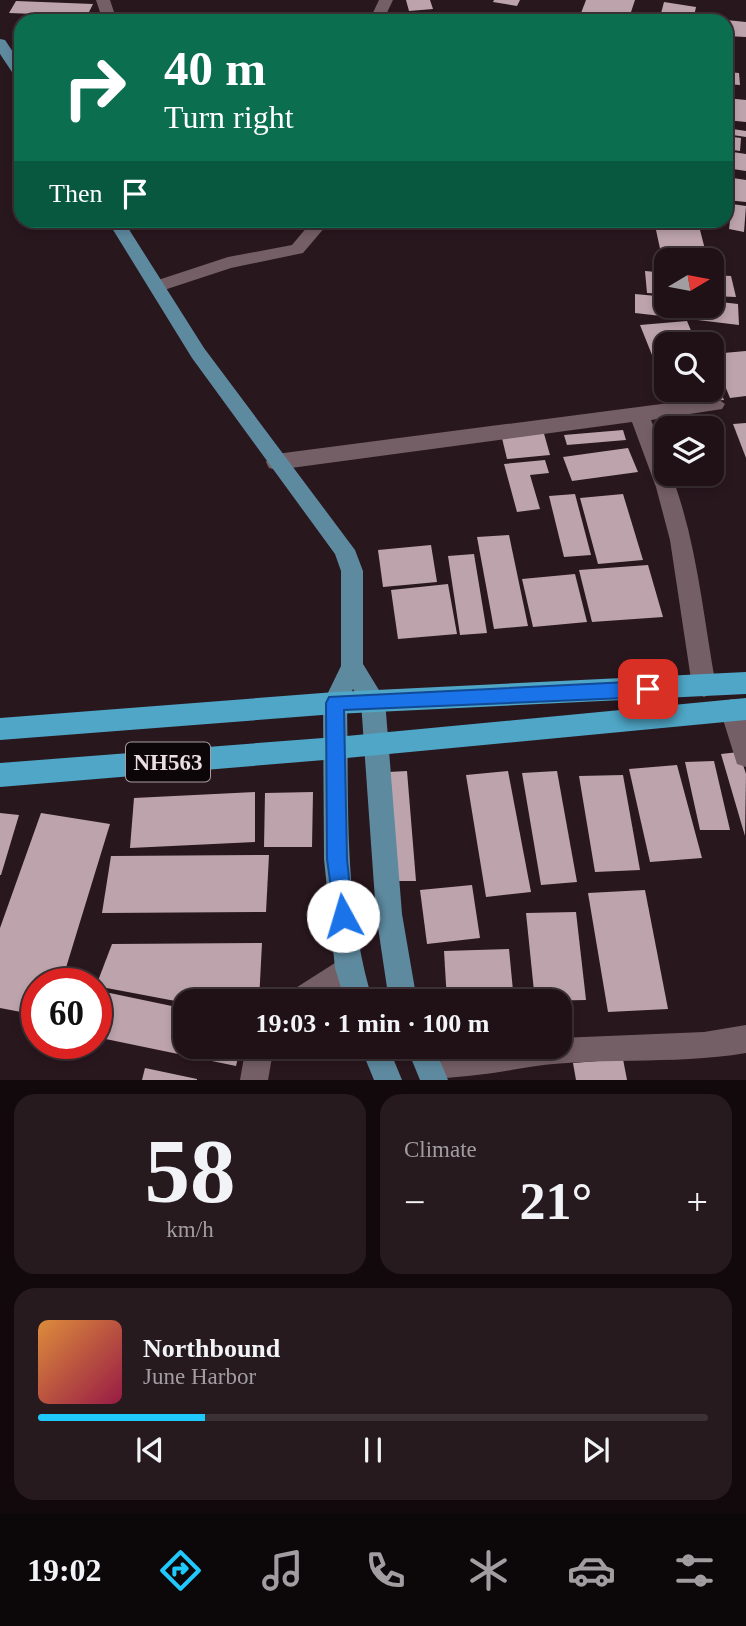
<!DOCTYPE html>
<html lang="en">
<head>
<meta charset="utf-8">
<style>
	body { margin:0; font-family:"Times New Roman",serif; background:#271a1f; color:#f1f3f6; height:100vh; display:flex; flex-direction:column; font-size:26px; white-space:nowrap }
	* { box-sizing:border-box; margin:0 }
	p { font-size:23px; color:#a19da1 }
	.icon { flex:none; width:38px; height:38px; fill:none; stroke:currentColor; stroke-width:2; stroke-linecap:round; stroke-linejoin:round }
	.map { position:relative; height:1080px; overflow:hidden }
	.details { display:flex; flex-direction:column; gap:14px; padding:14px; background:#11090c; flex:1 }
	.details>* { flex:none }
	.top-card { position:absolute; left:14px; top:14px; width:719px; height:214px; border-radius:21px; box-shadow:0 4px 10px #0003,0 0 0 2px #3c3135; background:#0b6e4f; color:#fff; overflow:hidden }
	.needle { width:46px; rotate:80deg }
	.tools { position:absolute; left:654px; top:248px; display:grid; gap:14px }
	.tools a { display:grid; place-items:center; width:70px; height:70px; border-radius:14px; background:#1f1116; box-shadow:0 4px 10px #0003,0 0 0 2px #3c3135; font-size:35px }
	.speed { position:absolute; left:21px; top:968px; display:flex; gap:14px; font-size:35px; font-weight:700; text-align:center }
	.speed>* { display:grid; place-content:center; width:91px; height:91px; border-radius:50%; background:#1f1116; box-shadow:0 4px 10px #0003,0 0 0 2px #3c3135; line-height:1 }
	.speed .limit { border:10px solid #d22; background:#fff; color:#111 }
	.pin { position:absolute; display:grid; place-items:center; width:60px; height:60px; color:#fff; margin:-30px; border-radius:14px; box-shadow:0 4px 10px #0006 }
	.me { position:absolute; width:77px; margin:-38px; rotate:354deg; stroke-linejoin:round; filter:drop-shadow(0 0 5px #0008) }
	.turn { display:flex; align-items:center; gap:24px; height:147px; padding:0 35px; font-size:32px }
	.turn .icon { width:91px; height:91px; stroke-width:2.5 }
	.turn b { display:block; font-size:49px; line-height:60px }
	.then { display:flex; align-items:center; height:66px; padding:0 35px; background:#0003; gap:14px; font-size:26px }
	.big { font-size:52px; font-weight:700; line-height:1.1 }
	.details .card { flex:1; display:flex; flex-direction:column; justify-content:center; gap:10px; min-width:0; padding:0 24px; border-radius:21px; background:#271a1f }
	.details .dial { align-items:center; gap:0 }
	.dial b { font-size:91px; line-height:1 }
	.song { display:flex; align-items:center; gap:21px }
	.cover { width:84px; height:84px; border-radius:10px; background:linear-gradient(135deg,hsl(30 70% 55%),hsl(340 70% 35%)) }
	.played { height:7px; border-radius:4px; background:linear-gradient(90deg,#20c9fd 25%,#3c3135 25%) }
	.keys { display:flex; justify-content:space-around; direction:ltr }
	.heat { display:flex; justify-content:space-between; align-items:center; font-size:38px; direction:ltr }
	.details .tiles { flex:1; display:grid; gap:14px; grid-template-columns:1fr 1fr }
	.card:last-child { grid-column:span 2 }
	.trip { position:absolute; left:173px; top:989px; width:399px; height:70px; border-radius:21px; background:#1f1116; box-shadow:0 4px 10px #0003,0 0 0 2px #3c3135; font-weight:700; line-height:70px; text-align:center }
	.dock { display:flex; height:112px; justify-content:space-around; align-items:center; background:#0c0709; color:#a19da1 }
	.dock .icon { width:49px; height:49px }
	.dock .selected { color:#20c9fd }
	.dock b { font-size:32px; color:#f1f3f6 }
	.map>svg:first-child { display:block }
	.building { fill:#bda4ac }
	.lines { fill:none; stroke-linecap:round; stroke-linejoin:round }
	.minor { fill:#755f66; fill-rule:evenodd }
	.major { fill:#5e8aa0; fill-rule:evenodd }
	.highway { fill:#4fa6c6; fill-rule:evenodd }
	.route { fill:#1a73e8; stroke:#114b97; stroke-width:2 }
	.labels { text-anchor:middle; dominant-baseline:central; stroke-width:7; stroke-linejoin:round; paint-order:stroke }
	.shield { fill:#0d0608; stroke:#a89da1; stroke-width:2 }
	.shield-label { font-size:23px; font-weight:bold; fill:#ebdee2 }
</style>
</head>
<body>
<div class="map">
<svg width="746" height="1080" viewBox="0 0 746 1080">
	<rect width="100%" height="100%" fill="#29171e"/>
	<!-- building -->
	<g class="building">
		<path d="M 406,0 L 430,0 L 433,9 L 409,11 Z"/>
		<path d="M 494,0 L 520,0 L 517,6 L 493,2 Z"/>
		<path d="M 586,0 L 635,0 L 628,21 L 578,21 Z"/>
		<path d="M 16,1 L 93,4 L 87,16 L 9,13 Z"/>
		<path d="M 664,2 L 696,7 L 693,21 L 659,21 Z"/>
		<path d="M 27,16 L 51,16 L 49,21 L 25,21 Z"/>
		<path d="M 726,20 L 746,22 L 746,37 L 726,36 Z"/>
		<path d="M 726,72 L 739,73 L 740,85 L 726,84 Z"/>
		<path d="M 726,98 L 746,100 L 746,122 L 726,120 Z"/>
		<path d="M 726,128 L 746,131 L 746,137 L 726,134 Z"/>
		<path d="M 726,136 L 741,138 L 740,151 L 726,149 Z"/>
		<path d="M 726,151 L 746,154 L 746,171 L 726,168 Z"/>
		<path d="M 726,177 L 746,180 L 746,202 L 726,200 Z"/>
		<path d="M 732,204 L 746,206 L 744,232 L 729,229 Z"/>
		<path d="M 656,230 L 700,230 L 708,261 L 667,261 L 664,267 Z"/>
		<path d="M 645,271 L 667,273 L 667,294 L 647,293 Z"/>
		<path d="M 712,275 L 731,276 L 736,297 L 712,296 Z"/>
		<path d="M 635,294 L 667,297 L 670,317 L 635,313 Z"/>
		<path d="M 712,301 L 738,304 L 739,325 L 681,318 L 680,306 L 712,306 Z"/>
		<path d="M 687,321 L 697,345 L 667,345 L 667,354 L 652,355 L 640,325 Z"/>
		<path d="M 746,351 L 746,396 L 730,398 L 712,354 Z"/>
		<path d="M 667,356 L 667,390 L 712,390 L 712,370 L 724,400 L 671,404 L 654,357 Z"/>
		<path d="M 746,423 L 746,458 L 733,424 Z"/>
		<path d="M 543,430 L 550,455 L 507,459 L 501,434 Z"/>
		<path d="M 623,430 L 626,440 L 567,445 L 564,435 Z"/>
		<path d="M 628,448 L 638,472 L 572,481 L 563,457 Z"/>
		<path d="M 545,460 L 549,473 L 530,475 L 540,509 L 517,512 L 504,464 Z"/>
		<path d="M 575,494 L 591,555 L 564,557 L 549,496 Z"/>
		<path d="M 623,494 L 643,560 L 598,564 L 580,498 Z"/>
		<path d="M 509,535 L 528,626 L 494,629 L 477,537 Z"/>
		<path d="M 431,545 L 437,582 L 383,587 L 378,550 Z"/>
		<path d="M 474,554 L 487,633 L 460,635 L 448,556 Z"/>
		<path d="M 648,565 L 663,617 L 592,622 L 579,570 Z"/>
		<path d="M 575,574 L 587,622 L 533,627 L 522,579 Z"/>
		<path d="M 448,584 L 457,634 L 398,639 L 391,590 Z"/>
		<path d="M 739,752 L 746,774 L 745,836 L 721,754 Z"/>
		<path d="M 714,761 L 730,830 L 700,830 L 685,762 Z"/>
		<path d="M 677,765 L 702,858 L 650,862 L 629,769 Z"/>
		<path d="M 407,771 L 416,881 L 395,881 L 388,772 Z"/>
		<path d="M 508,771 L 531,892 L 486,897 L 466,775 Z"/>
		<path d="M 557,771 L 577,882 L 541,885 L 522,773 Z"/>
		<path d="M 623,775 L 640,870 L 595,872 L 579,776 Z"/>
		<path d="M 255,792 L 255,842 L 130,848 L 134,798 Z"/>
		<path d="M 313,792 L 312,847 L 264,847 L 265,793 Z"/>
		<path d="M 0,813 L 19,815 L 1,875 L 0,875 Z"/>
		<path d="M 41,813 L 110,824 L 61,984 L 37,984 L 37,1015 L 0,1008 L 0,928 Z"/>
		<path d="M 269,855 L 266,912 L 102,913 L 111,856 Z"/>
		<path d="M 472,885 L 480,938 L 427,944 L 420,890 Z"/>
		<path d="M 645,890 L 668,1009 L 608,1012 L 588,893 Z"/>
		<path d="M 576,912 L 586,1000 L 535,1001 L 526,913 Z"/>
		<path d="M 262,943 L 259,1001 L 186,1003 L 96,986 L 112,944 Z"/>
		<path d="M 509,949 L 514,1001 L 447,1001 L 444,951 Z"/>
		<path d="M 105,992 L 186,1009 L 186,1046 L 241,1046 L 236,1066 L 96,1037 L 96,1021 Z"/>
		<path d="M 623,1059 L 627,1080 L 576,1080 L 573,1063 Z"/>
		<path d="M 145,1068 L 197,1079 L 197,1080 L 142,1080 Z"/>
	</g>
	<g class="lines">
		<!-- minor -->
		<g class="minor">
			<path d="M 96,0 L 110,0 L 117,21 L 103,21 Z"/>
			<path d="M 379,0 L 393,0 L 383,21 L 369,21 Z"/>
			<path d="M 313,220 L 331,220 L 303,253 L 231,268 L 158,292 L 149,286 L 152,282 L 228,257 L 292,245 Z"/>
			<path d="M 715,397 L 725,404 L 722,409 L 651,420 L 667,462 L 667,474 L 671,474 C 697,541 703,616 716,686 L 712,693 L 704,697 L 696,693 L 692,686 L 670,540 L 656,487 L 632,422 L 276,470 L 269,468 L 266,462 L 269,456 L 276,454 Z"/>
			<path d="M 732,699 L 740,702 L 746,717 L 746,767 L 737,764 L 720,710 L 724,702 Z"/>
			<path d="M 349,954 L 359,958 L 363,968 L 359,978 L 325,1001 L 287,1001 L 291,991 Z"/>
			<path d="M 746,1025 L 746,1053 C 671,1066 593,1055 517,1069 C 492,1074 442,1080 419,1078 L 423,1068 C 470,1048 510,1046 560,1046 L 560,1038 L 704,1032 Z"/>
			<path d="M 246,1046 L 274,1046 L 268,1080 L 240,1080 Z"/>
		</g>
		<!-- major -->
		<g class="major">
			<path d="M 0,39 L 5,40 L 21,64 L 21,79 L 16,78 L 0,54 Z"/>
			<path d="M 107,220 L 123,220 L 204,348 L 355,550 L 363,571 L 363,664 L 385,700 L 402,914 L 417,1001 L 389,1001 L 376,914 L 361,702 L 353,689 L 347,703 C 349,802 343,906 373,1001 L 345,1001 L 335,968 L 324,859 L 323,703 L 341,666 L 341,571 L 335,554 L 192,358 Z"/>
			<path d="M 360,1046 L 388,1046 L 402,1080 L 374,1080 Z"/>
			<path d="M 406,1046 L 434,1046 L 448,1080 L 420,1080 Z"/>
		</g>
		<!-- highway -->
		<g class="highway">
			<path d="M 746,672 L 746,694 L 335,714 L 0,740 L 0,718 L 335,692 Z"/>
			<path d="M 746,698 L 746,720 L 336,759 L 0,787 L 0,763 L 336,737 Z"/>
		</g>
	</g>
	<!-- route -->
	<path class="route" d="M 648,681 L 655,683 L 657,689 L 655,694 L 648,697 L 344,710 L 347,859 L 353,916 L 350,924 L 343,927 L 336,924 L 327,859 L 326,703 L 329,697 Z"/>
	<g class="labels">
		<!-- shield labels -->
		<rect class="shield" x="126" y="742.5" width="84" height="39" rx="5"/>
		<g class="shield-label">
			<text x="168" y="762">NH563</text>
		</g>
	</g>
</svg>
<div class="tools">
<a><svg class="needle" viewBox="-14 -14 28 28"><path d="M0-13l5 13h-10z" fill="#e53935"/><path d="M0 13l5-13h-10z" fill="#a19da1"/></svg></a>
<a><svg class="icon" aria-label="search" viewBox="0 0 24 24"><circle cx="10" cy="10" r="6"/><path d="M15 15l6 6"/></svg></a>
<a><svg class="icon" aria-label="layers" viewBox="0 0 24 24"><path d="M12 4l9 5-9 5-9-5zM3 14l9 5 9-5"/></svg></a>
</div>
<div class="speed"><div class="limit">60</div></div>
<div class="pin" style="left:648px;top:689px;background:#d93025"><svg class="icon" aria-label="arrive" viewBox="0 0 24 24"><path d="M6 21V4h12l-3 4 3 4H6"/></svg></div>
<svg class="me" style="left:343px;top:916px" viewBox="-20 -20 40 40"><circle r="19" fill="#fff"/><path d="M0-13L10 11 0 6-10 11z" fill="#1a73e8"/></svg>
<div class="trip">19:03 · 1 min · 100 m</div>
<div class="top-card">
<div class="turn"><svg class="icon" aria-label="right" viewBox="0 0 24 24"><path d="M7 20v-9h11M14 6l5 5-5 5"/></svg><div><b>40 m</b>Turn right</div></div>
<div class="then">Then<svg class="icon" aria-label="arrive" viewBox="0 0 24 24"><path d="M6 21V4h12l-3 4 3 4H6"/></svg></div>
</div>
</div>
<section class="details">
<div class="tiles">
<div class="card dial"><b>58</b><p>km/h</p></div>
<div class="card"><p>Climate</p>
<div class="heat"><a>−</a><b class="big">21°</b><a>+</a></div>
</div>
<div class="card">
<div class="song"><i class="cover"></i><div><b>Northbound</b><p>June Harbor</p></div></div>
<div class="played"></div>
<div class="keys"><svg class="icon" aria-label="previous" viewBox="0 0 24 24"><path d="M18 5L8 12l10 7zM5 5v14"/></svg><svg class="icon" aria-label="pause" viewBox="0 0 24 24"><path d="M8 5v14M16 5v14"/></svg><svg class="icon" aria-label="next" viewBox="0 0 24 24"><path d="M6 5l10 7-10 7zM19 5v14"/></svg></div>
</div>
</div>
</section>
<nav class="dock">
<b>19:02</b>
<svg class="icon selected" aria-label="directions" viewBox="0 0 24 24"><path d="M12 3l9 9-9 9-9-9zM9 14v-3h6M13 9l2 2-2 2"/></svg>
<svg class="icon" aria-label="music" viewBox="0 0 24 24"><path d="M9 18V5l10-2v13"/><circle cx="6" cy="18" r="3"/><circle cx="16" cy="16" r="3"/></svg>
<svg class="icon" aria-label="phone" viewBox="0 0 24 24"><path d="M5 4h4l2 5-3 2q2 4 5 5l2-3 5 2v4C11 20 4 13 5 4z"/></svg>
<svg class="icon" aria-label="climate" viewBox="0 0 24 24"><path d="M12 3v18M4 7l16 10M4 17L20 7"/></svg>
<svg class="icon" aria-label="car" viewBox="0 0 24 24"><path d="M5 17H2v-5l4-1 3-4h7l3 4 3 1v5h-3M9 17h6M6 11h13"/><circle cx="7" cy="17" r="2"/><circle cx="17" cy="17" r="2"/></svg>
<svg class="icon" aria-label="filters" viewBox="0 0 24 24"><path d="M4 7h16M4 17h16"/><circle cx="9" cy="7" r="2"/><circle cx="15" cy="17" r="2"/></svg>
</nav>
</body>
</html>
